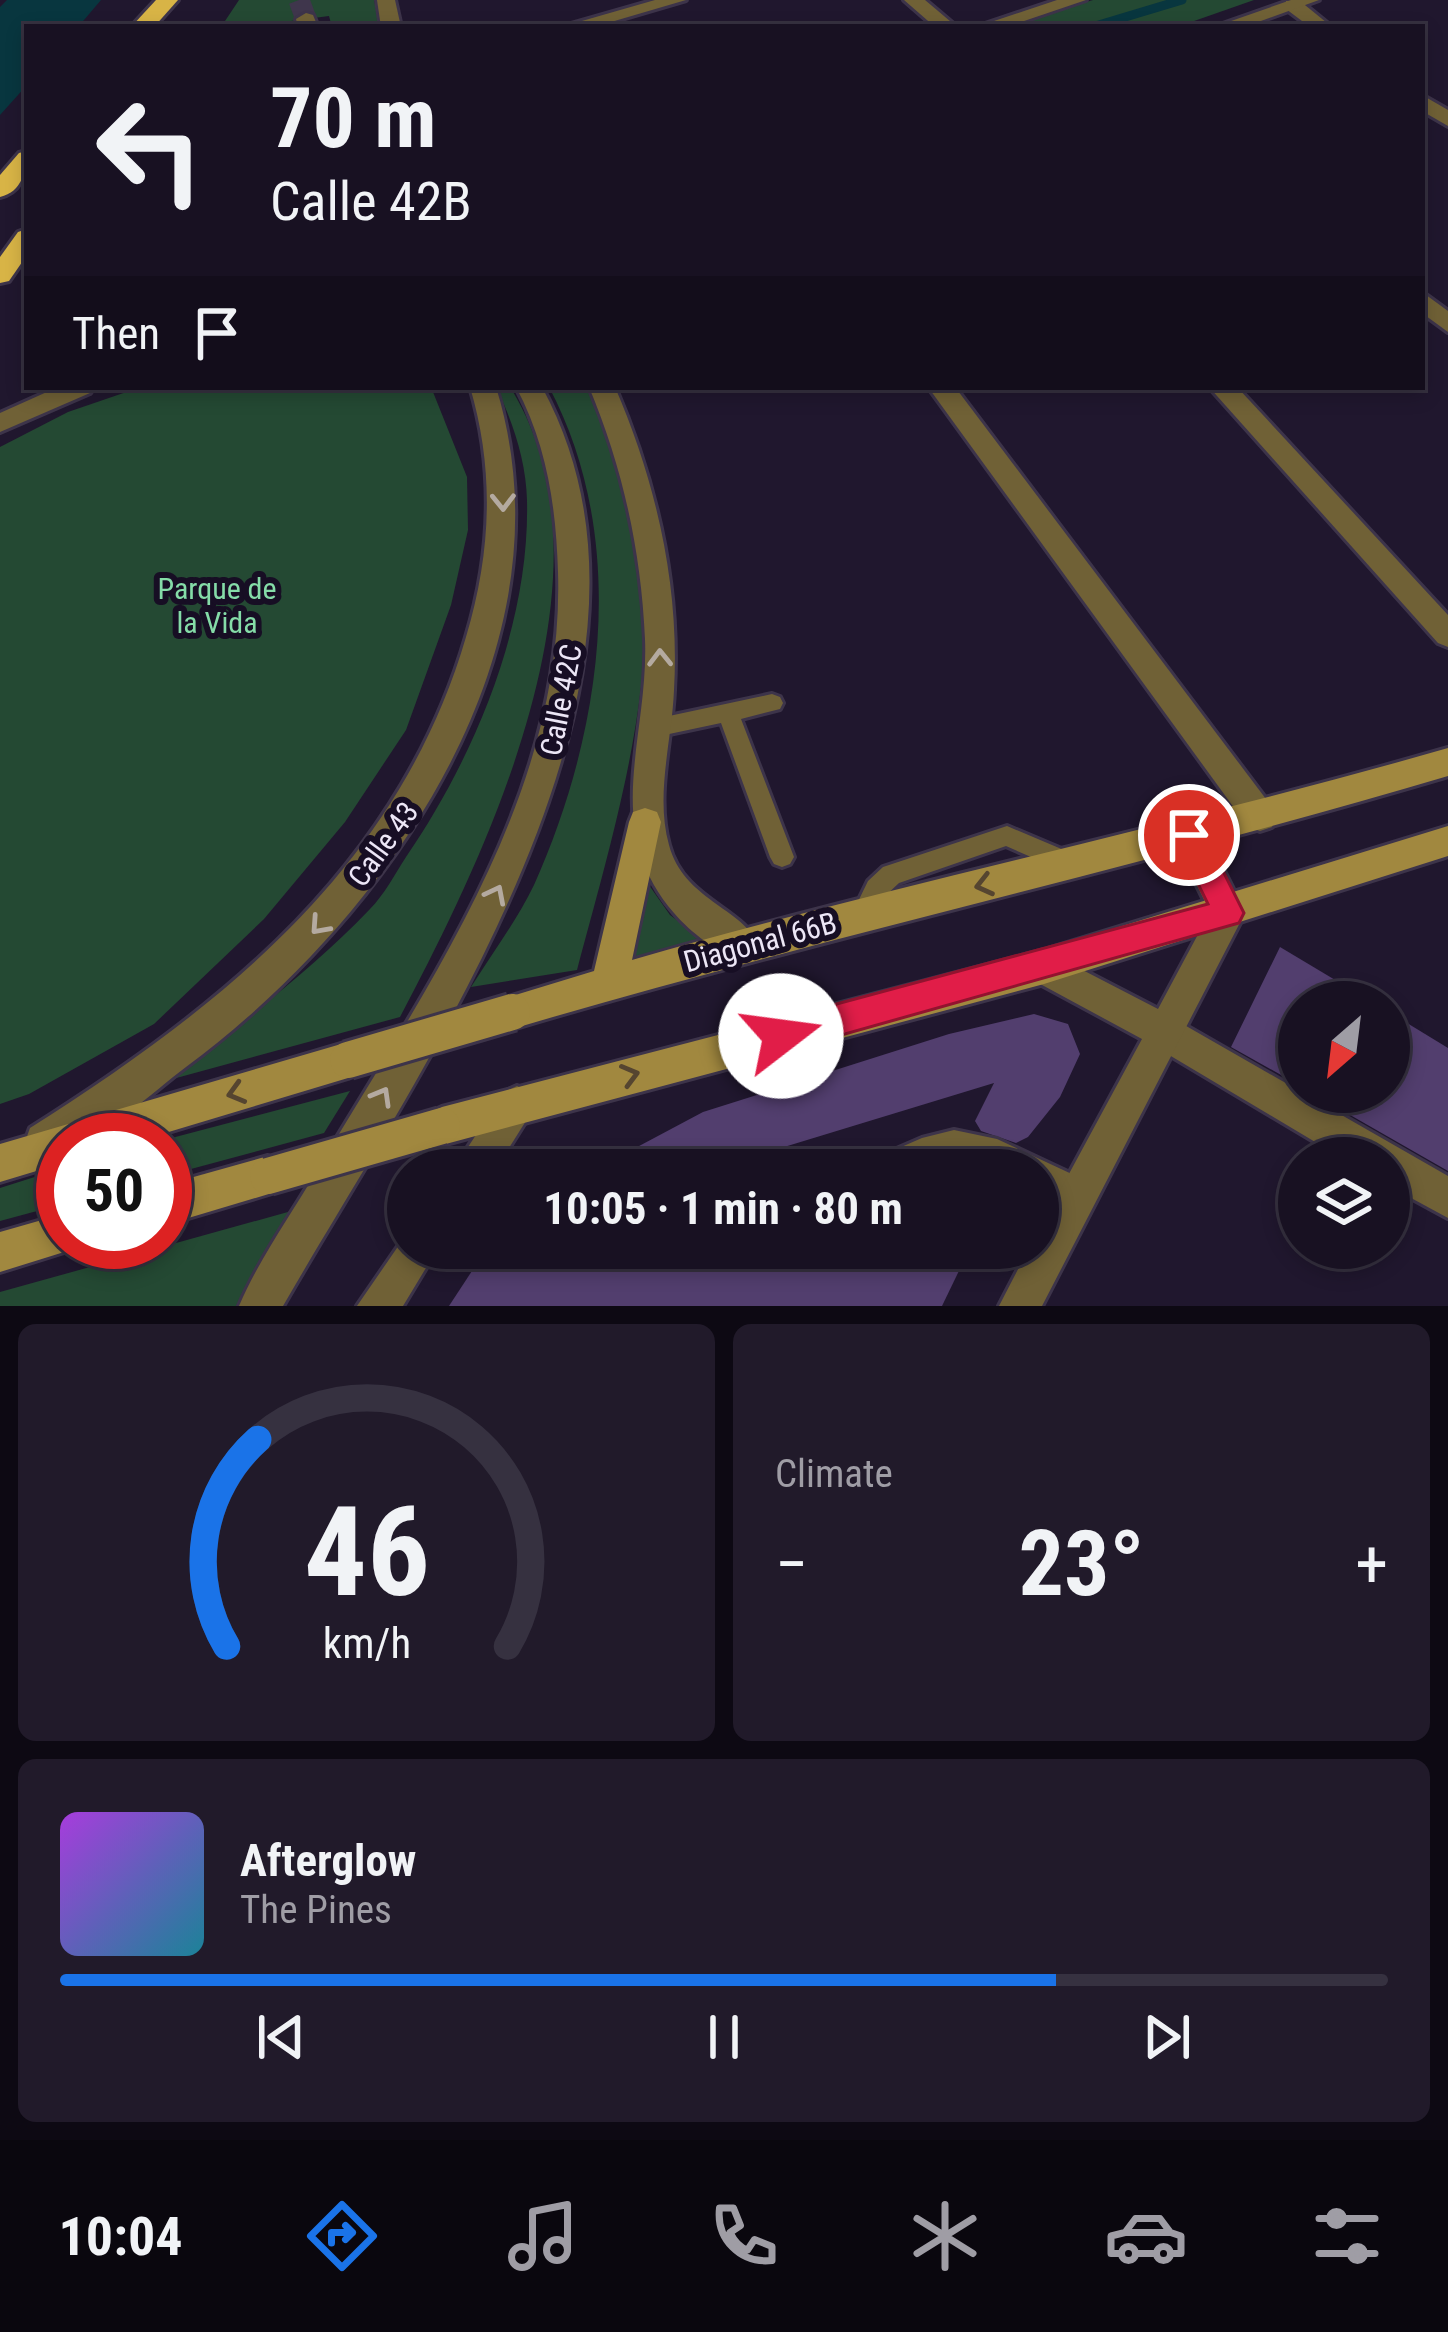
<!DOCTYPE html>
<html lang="en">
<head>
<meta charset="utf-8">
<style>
	body { margin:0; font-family:"Roboto Condensed",sans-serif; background:#211a2a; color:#f1f3f6; height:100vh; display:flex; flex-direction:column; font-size:45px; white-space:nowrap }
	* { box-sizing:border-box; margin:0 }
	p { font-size:39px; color:#9f9da5 }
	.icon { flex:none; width:66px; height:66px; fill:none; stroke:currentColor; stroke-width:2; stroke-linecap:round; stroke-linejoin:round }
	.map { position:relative; height:1306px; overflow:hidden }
	.panel { display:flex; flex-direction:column; gap:18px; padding:18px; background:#0d0913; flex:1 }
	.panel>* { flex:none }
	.guide { position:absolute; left:24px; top:24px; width:1401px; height:366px; border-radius:0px; box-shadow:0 6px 18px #0003,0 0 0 3px #363140; background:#181122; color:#f1f3f6; overflow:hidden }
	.needle { width:78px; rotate:208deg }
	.tools { position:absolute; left:1278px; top:981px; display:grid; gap:24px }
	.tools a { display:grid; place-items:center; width:132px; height:132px; border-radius:50%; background:#181122; box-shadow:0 6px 18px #0003,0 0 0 3px #363140; font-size:60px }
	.speed { position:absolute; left:36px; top:1113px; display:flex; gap:24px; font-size:60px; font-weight:700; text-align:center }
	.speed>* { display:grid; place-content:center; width:156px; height:156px; border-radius:50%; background:#181122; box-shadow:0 6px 18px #0003,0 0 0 3px #363140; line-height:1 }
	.speed .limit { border:18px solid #d22; background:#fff; color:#111 }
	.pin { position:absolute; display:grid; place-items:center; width:102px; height:102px; color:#fff; margin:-51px; border:6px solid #fff; border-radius:50%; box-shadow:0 3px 12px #0007 }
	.me { position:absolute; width:132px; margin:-66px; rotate:75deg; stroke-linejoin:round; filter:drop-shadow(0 0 9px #0008) }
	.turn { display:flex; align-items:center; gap:42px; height:252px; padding:0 48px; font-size:54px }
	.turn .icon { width:156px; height:156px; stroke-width:2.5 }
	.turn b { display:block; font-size:84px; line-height:102px }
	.then { display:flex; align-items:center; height:114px; padding:0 48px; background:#0003; gap:24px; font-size:45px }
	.big { font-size:90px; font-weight:700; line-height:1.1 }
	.panel .tile { flex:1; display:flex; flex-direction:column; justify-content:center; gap:18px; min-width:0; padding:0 42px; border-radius:18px; background:#211a2a }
	.panel .dial { align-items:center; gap:0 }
	.dial svg { height:312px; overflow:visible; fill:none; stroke:#363140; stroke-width:7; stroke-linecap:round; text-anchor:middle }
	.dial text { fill:#f1f3f6; stroke:none }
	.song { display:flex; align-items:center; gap:36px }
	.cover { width:144px; height:144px; border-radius:18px; background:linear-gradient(135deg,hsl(280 70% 55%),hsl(190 70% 35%)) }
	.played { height:12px; border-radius:6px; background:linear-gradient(90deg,#1a73e8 75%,#363140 75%) }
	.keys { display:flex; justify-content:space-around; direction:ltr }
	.heat { display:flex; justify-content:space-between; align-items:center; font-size:66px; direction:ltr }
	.panel .tiles { flex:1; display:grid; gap:18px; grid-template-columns:1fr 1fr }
	.tile:last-child { grid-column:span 2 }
	.trip { position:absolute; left:387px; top:1149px; width:672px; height:120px; border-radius:60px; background:#181122; box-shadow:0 6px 18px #0003,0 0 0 3px #363140; font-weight:700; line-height:120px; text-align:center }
	.dock { display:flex; height:192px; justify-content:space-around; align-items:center; background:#0a070e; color:#9f9da5 }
	.dock .icon { width:84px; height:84px }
	.dock .active { color:#1a73e8 }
	.dock b { font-size:54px; color:#f1f3f6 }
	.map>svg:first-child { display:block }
	.green { fill:#244933 }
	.water { fill:#08363f }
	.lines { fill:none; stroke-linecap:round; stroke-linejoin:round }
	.stream { stroke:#08363f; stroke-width:9 }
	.building { fill:#523e6e }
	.tertiary-tunnel { stroke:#3f364c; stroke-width:21; stroke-dasharray:21 10; stroke-linecap:butt }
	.service-casing { stroke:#3d344a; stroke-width:6 }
	.minor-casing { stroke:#3d344a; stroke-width:6 }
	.tertiary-casing { stroke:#3d344a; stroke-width:6 }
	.secondary-casing { stroke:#3d344a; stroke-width:6 }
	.trunk-casing { stroke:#3d344a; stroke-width:6 }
	.service { fill:#706136; fill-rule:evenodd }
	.minor { fill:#706136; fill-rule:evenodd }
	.tertiary { fill:#706136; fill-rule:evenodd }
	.secondary { fill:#a1883f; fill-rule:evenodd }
	.trunk { fill:#d8b446; fill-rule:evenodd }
	.secondary-bridge-casing { stroke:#3d344a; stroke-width:42; stroke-linecap:butt }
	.secondary-bridge { stroke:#a1883f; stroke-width:36 }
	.oneway { stroke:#b4aaa0 }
	.oneway2 { stroke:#554530 }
	.route { fill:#e11d48; stroke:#92132f; stroke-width:3 }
	.labels { text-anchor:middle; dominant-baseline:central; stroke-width:12; stroke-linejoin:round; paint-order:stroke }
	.park-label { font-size:30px; fill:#85dca8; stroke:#170e24 }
	.street-label { font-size:30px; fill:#ece6f6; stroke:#170e24 }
</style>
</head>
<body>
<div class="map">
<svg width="1448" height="1306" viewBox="0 0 1448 1306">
	<rect width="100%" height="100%" fill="#20172e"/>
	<!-- green -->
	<g class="green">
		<path d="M 239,0 L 374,0 L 380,27 L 332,27 L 329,16 L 291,21 L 292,27 L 221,27 Z"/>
		<path d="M 1093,0 L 1254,0 L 1177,27 L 1000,27 Z"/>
		<path d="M 141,387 L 431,387 L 467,477 L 468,530 L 451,605 L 406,730 L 345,822 L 264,919 L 154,1024 L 29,1094 L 0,1104 L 0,447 L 68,412 Z"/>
		<path d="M 496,387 L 510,387 C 624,568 489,849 400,1017 L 169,1080 C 237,1025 309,973 370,909 C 384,895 395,874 406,857 C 475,756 530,625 527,500 C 526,461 513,422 496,387 Z"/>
		<path d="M 549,387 L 587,387 C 610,443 634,502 642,563 C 659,688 609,849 577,970 L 471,987 C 492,954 517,920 534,885 C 603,731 630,540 549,387 Z"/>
		<path d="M 644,878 L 670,915 L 703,939 L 627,959 Z"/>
		<path d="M 350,1091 L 324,1133 L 165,1176 L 164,1140 Z"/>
		<path d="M 63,1168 L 63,1204 L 0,1221 L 0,1188 Z"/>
		<path d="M 295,1210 L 236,1306 L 0,1306 L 0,1292 Z"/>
	</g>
	<!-- water -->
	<path class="water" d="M 7,0 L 101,0 L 78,27 L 27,27 L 27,85 L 0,115 L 0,7 Z"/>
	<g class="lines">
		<!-- stream -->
		<path class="stream" d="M 1092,27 L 1182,0"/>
	</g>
	<!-- building -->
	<g class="building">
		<path d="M 1280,947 L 1372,1002 L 1299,1002 L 1299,1085 L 1231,1047 Z"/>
		<path d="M 1389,1012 L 1448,1048 L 1448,1171 L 1310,1092 L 1389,1092 Z"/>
		<path d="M 1034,1014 L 1068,1024 L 1080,1054 L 1060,1097 L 1028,1137 L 1016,1143 L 981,1131 L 975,1121 L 994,1083 L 709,1170 L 594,1170 L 703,1112 L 949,1034 Z"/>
		<path d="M 487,1248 L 970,1248 L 942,1306 L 449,1306 Z"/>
	</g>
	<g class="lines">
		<!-- tertiary-tunnel -->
		<path class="tertiary-tunnel" d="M 299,0 L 306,19"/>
		<!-- service casing -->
		<g class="service-casing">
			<g id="service">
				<path d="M 772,694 L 780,697 L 783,703 L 780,709 L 741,719 L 794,857 L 790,864 L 782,867 L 774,864 L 770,857 L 721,723 L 655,737 L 647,734 L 644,728 L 647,722 L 655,719 Z"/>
				<path d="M 1007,826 L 1078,856 L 1082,863 L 1078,870 L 1070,874 L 1006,846 L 899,883 L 884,897 L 873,922 L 864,925 L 855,922 L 852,914 L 868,881 L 883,867 Z"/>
				<path d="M 954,1130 L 997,1139 L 1091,1183 L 1095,1193 L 1091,1203 L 1081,1207 L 1038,1187 L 1038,1170 L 1003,1170 L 982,1161 L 954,1157 L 913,1170 L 892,1170 L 888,1161 L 892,1151 L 922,1138 Z"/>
			</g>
		</g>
		<!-- minor casing -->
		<g class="minor-casing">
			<g id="minor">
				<path d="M 377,0 L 395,0 L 401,27 L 381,27 Z"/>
				<path d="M 655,0 L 686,0 L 594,27 L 561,27 Z"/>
				<path d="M 904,0 L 925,0 L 957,27 L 935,27 Z"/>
				<path d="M 1286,1 L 1300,1 L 1332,27 L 1310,27 L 1286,9 Z"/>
				<path d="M 1422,95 L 1448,110 L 1448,126 L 1422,111 Z"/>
				<path d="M 1422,292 L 1448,311 L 1448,332 L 1422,313 Z"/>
				<path d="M 928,387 L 955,387 L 1272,807 L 1276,817 L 1272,827 L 1260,831 L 1248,827 Z"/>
				<path d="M 1209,387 L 1237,387 L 1448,615 L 1448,647 L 1438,643 Z"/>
				<path d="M 1167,1015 L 1448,1176 L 1448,1218 L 1389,1186 L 1389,1158 L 1342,1158 L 1154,1046 L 1149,1033 L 1154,1020 Z"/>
				<path d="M 517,1086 L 530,1092 L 536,1105 L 495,1170 L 453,1170 L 504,1092 Z"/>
				<path d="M 408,1232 L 408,1248 L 438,1248 L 403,1306 L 357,1306 Z"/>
			</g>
		</g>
		<!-- tertiary casing -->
		<g class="tertiary-casing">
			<g id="tertiary">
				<path d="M 1057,0 L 1086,0 L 1006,27 L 976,27 Z"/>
				<path d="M 1291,0 L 1319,0 L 1244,27 L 1214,27 Z"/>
				<path d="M 306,13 L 313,15 L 318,27 L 298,27 L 296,19 Z"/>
				<path d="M 58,387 L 94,387 L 90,393 L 0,432 L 0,413 Z"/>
				<path d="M 470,387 L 496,387 C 577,649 388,917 186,1067 C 152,1092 106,1140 63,1140 L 63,1152 L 44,1161 L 30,1156 L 25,1142 L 30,1128 C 224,1005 399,866 466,637 C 491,554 495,471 470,387 Z"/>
				<path d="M 516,387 L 542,387 C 700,678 425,1059 283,1306 L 239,1306 C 259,1259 291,1215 316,1172 C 426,987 565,796 558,572 C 556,507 547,445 516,387 Z"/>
				<path d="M 589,387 L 615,387 C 656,482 680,586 674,690 C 672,741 655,795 669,845 C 683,899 742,908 759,945 L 753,957 L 741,961 C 717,952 691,933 674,913 C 600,827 649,739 645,639 C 641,551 623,468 589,387 Z"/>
				<path d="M 1189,820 L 1201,825 L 1245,913 L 1042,1306 L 999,1306 L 1029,1248 L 1038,1248 L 1038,1231 L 1142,1039 L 1031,979 L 1026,967 L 1031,955 L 1044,950 L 1158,1009 L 1210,912 L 1172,835 L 1177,825 Z"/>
			</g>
		</g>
		<!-- secondary casing -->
		<g class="secondary-casing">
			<g id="secondary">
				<path d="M 1448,748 L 1448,776 C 1138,868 822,937 512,1029 L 499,1024 L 494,1012 L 499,1000 L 594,971 L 629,822 L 633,812 L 645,808 L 657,812 L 661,822 L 632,960 C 902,882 1178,826 1448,748 Z"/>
				<path d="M 1448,826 L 1448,856 L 1044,984 L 442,1145 L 429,1139 L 423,1126 L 429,1113 L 442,1107 L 1044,950 Z"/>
				<path d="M 348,1042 L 361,1047 L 367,1060 L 361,1073 L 348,1078 L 142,1140 L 63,1140 L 63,1163 L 0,1182 L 0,1144 Z"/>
				<path d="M 268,1156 L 282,1162 L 288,1176 L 282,1190 L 165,1225 L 165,1185 Z"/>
				<path d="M 63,1214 L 63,1242 L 80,1242 L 77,1248 L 0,1272 L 0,1232 Z"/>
			</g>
		</g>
		<!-- trunk casing -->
		<g class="trunk-casing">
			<g id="trunk">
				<path d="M 156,0 L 178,0 L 154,27 L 131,27 Z"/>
				<path d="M 27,151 C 27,170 22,192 0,197 L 0,175 L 19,153 Z"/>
				<path d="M 27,229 L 27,255 L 9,281 L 0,283 L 0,257 L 18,232 Z"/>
			</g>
		</g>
		<!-- service -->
		<use href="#service" class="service"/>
		<!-- minor -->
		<use href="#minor" class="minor"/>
		<!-- tertiary -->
		<use href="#tertiary" class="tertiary"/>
		<!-- secondary -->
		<use href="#secondary" class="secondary"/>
		<!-- trunk -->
		<use href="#trunk" class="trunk"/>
		<!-- secondary-bridge casing -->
		<g class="secondary-bridge-casing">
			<g id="secondary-bridge">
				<path d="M 348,1060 L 512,1012"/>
				<path d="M 268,1176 L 442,1126"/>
			</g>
		</g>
		<!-- secondary-bridge -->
		<use href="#secondary-bridge" class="secondary-bridge"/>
	</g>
	<!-- one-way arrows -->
	<defs><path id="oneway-chevron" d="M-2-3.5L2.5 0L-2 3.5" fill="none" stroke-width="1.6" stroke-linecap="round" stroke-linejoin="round" transform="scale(3)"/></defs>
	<g class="oneway">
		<use href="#oneway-chevron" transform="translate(503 502) rotate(89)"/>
		<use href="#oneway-chevron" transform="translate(660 658) rotate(-91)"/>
		<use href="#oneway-chevron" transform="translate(496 894) rotate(-63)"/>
		<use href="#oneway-chevron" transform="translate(319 926) rotate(132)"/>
		<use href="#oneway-chevron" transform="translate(382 1096) rotate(-60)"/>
	</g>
	<g class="oneway2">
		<use href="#oneway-chevron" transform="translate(984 885) rotate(166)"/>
		<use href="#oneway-chevron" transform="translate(630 1075) rotate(-15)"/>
		<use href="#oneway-chevron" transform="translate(236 1093) rotate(164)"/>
	</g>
	<!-- route -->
	<path class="route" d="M 1189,822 L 1200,825 L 1244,913 L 1239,923 L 781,1052 L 769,1047 L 764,1036 L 769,1024 L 781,1019 L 1208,904 L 1174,835 L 1179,825 Z"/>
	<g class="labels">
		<!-- park labels -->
		<g class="park-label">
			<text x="217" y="588">Parque de<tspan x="217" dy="34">la Vida</tspan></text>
		</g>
		<!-- street labels -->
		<g class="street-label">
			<text transform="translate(561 700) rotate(-79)">Calle 42C</text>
			<text transform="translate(383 844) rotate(-54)">Calle 43</text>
			<text transform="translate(760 942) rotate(-15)">Diagonal 66B</text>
		</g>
	</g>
</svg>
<div class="tools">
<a><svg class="needle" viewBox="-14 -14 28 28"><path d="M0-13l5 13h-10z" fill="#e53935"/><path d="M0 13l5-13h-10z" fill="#9f9da5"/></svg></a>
<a><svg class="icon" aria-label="layers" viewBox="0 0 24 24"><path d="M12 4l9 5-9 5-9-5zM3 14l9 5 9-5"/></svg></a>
</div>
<div class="speed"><div class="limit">50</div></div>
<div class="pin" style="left:1189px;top:835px;background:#d93025"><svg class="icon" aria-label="arrive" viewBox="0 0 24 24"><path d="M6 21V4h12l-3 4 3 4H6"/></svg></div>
<svg class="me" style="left:781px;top:1036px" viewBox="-20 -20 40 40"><circle r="19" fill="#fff"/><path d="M0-13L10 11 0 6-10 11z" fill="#e11d48"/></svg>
<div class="trip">10:05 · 1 min · 80 m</div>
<div class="guide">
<div class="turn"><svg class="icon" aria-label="left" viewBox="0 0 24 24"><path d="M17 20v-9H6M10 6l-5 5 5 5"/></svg><div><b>70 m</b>Calle 42B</div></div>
<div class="then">Then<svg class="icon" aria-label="arrive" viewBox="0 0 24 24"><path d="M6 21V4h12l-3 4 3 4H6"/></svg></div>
</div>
</div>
<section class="panel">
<div class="tiles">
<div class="tile dial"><svg viewBox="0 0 100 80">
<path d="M14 69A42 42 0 1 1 86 69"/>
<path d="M14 69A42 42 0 0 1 22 16" stroke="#1a73e8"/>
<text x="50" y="56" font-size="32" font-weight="700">46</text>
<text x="50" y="72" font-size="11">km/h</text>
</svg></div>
<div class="tile"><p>Climate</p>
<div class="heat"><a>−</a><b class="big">23°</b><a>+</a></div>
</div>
<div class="tile">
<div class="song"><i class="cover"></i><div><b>Afterglow</b><p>The Pines</p></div></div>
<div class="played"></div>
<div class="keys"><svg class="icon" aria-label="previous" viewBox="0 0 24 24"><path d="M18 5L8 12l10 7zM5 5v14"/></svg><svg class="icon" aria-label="pause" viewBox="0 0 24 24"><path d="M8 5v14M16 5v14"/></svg><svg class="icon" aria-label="next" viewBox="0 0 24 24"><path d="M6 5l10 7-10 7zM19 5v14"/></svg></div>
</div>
</div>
</section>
<nav class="dock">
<b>10:04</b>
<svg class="icon active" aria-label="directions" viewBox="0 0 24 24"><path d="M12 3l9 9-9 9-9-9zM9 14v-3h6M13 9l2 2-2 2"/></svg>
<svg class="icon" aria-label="music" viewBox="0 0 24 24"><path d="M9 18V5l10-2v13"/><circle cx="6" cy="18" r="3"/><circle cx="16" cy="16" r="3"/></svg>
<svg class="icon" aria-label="phone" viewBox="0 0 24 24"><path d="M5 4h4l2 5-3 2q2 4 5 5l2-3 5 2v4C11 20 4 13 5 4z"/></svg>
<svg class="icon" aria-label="climate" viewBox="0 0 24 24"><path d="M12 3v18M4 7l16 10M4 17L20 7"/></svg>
<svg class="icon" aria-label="car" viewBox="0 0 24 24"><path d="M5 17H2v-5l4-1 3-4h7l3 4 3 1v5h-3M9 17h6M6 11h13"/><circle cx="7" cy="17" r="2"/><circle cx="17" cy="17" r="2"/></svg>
<svg class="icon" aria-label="filters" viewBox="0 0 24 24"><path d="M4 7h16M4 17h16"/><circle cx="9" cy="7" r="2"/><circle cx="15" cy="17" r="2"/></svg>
</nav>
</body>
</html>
